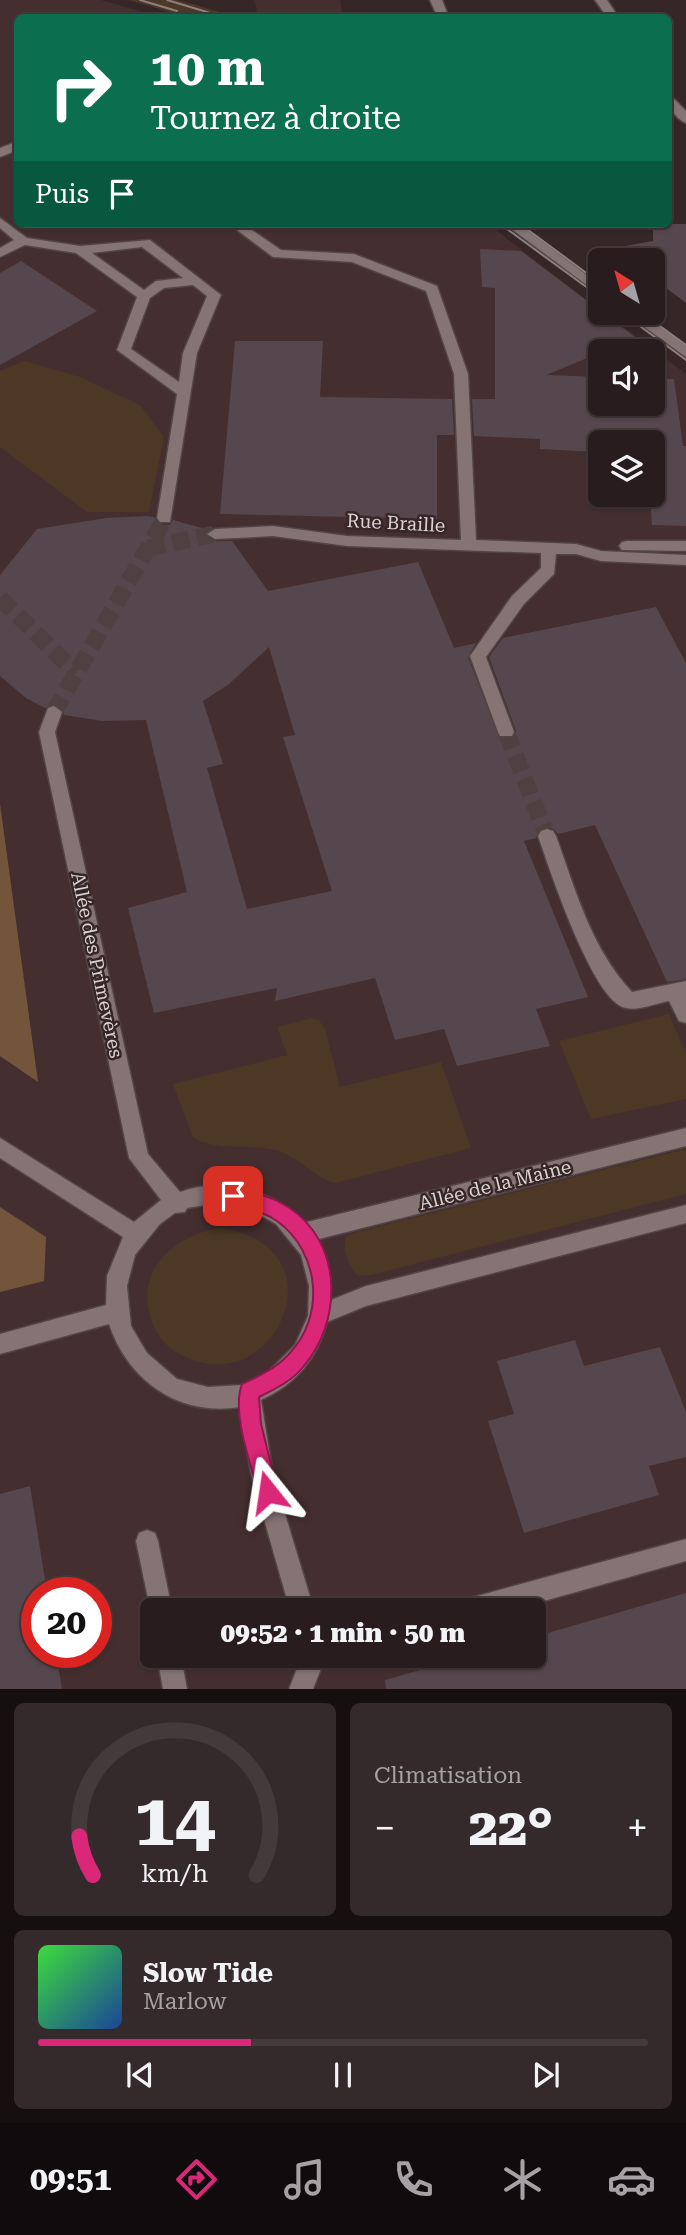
<!DOCTYPE html>
<html lang="fr">
<head>
<meta charset="utf-8">
<style>
	body { margin:0; font-family:"Roboto Serif",serif; background:#34292b; color:#f1f3f6; height:100vh; display:flex; flex-direction:column; font-size:26px; white-space:nowrap }
	* { box-sizing:border-box; margin:0 }
	p { font-size:23px; color:#a5a1a4 }
	.icon { flex:none; width:38px; height:38px; fill:none; stroke:currentColor; stroke-width:2; stroke-linecap:round; stroke-linejoin:round }
	.map { position:relative; height:1689px; overflow:hidden }
	.panel { display:flex; flex-direction:column; gap:14px; padding:14px; background:#160f10; flex:1 }
	.panel>* { flex:none }
	.guide { position:absolute; left:14px; top:14px; width:658px; height:214px; border-radius:10px; box-shadow:0 2px 5px #0004,0 0 0 2px #443a3c; background:#0b6e4f; color:#fff; overflow:hidden }
	.needle { width:46px; rotate:323deg }
	.tools { position:absolute; left:588px; top:248px; display:grid; gap:14px }
	.tools a { display:grid; place-items:center; width:77px; height:77px; border-radius:10px; background:#281c1e; box-shadow:0 2px 5px #0004,0 0 0 2px #443a3c; font-size:35px }
	.speed { position:absolute; left:21px; top:1577px; display:flex; gap:14px; font-size:35px; font-weight:700; text-align:center }
	.speed>* { display:grid; place-content:center; width:91px; height:91px; border-radius:50%; background:#281c1e; box-shadow:0 2px 5px #0004,0 0 0 2px #443a3c; line-height:1 }
	.speed .limit { border:10px solid #d22; background:#fff; color:#111 }
	.pin { position:absolute; display:grid; place-items:center; width:60px; height:60px; color:#fff; margin:-30px; border-radius:14px; box-shadow:0 4px 10px #0006 }
	.me { position:absolute; width:77px; margin:-38px; rotate:345deg; stroke-linejoin:round; filter:drop-shadow(0 0 5px #0008) }
	.turn { display:flex; align-items:center; gap:24px; height:147px; padding:0 21px; font-size:32px }
	.turn .icon { width:91px; height:91px; stroke-width:2.5 }
	.turn b { display:block; font-size:49px; line-height:60px }
	.then { display:flex; align-items:center; height:66px; padding:0 21px; background:#0003; gap:14px; font-size:26px }
	.big { font-size:52px; font-weight:800; line-height:1.1 }
	.panel .widget { flex:1; display:flex; flex-direction:column; justify-content:center; gap:10px; min-width:0; padding:0 24px; border-radius:10px; background:#34292b }
	.panel .dial { align-items:center; gap:0 }
	.dial svg { height:182px; overflow:visible; fill:none; stroke:#443a3c; stroke-width:7; stroke-linecap:round; text-anchor:middle }
	.dial text { fill:#f1f3f6; stroke:none }
	.song { display:flex; align-items:center; gap:21px }
	.cover { width:84px; height:84px; border-radius:10px; background:linear-gradient(135deg,hsl(120 70% 55%),hsl(220 70% 35%)) }
	.played { height:7px; border-radius:4px; background:linear-gradient(90deg,#db2777 35%,#443a3c 35%) }
	.keys { display:flex; justify-content:space-around; direction:ltr }
	.heat { display:flex; justify-content:space-between; align-items:center; font-size:38px; direction:ltr }
	.panel .tiles { flex:1; display:grid; gap:14px; grid-template-columns:1fr 1fr }
	.widget:last-child { grid-column:span 2 }
	.trip { position:absolute; left:140px; top:1598px; width:406px; height:70px; border-radius:10px; background:#281c1e; box-shadow:0 2px 5px #0004,0 0 0 2px #443a3c; font-weight:800; line-height:70px; text-align:center }
	.tabs { display:flex; height:112px; justify-content:space-around; align-items:center; background:#100b0c; color:#a5a1a4 }
	.tabs .icon { width:49px; height:49px }
	.tabs .on { color:#db2777 }
	.tabs b { font-size:32px; color:#f1f3f6 }
	.map>svg:first-child { display:block }
	.built { fill:#452e30; fill-rule:evenodd }
	.green { fill:#4d3825 }
	.forest { fill:#72553b }
	.building { fill:#56474e; fill-rule:evenodd }
	.lines { fill:none; stroke-linecap:round; stroke-linejoin:round }
	.minor-tunnel { stroke:#4f4041; stroke-width:17; stroke-dasharray:17 8; stroke-linecap:butt }
	.minor-casing { stroke:#524546; stroke-width:3 }
	.minor { fill:#867374; fill-rule:evenodd }
	.tram { stroke:#8c7f81; stroke-width:2 }
	.route { fill:#db2777; stroke:#8e194d; stroke-width:2 }
	.labels { text-anchor:middle; dominant-baseline:central; stroke-width:5; stroke-linejoin:round; paint-order:stroke }
	.street-label { font-size:19px; fill:#dbd0d1; stroke:#362628 }
</style>
</head>
<body>
<div class="map">
<svg width="686" height="1689" viewBox="0 0 686 1689">
	<rect width="100%" height="100%" fill="#362628"/>
	<!-- built -->
	<g class="built">
		<path d="M 0,0 L 101,0 L 160,17 L 18,18 L 18,224 L 488,224 L 600,310 L 600,313 L 605,313 L 686,374 L 686,1689 L 0,1689 ZM 600,352 L 653,352 L 653,404 L 600,404 ZM 600,443 L 653,443 L 653,495 L 600,495 ZM 37,1592 L 96,1592 L 96,1652 L 37,1652 ZM 152,1610 L 534,1610 L 534,1656 L 152,1656 Z"/>
		<path d="M 254,0 L 340,0 L 343,17 L 267,17 L 258,15 Z"/>
	</g>
	<!-- green -->
	<g class="green">
		<path d="M 129,0 L 178,0 L 238,17 L 188,17 Z"/>
		<path d="M 24,361 L 80,377 L 140,405 L 164,437 L 149,512 L 87,512 L 0,447 L 0,371 Z"/>
		<path d="M 669,1014 L 686,1053 L 686,1099 L 591,1119 L 559,1041 Z"/>
		<path d="M 312,1018 L 319,1020 L 325,1029 L 340,1087 L 441,1062 L 471,1148 L 335,1183 C 314,1177 300,1158 279,1151 C 254,1143 212,1152 193,1137 L 173,1084 L 287,1055 L 277,1027 Z"/>
		<path d="M 686,1149 L 686,1194 L 371,1275 L 358,1276 C 348,1265 341,1250 347,1236 L 357,1232 Z"/>
		<path d="M 219,1228 C 343,1245 278,1392 193,1360 C 178,1354 164,1346 156,1331 C 129,1278 168,1237 219,1228 Z"/>
	</g>
	<!-- forest -->
	<g class="forest">
		<path d="M 0,804 L 38,1082 L 0,1056 Z"/>
		<path d="M 0,1207 L 46,1237 L 44,1281 L 0,1292 Z"/>
	</g>
	<!-- building -->
	<g class="building">
		<path d="M 653,224 L 686,224 L 686,303 L 653,278 L 653,261 L 631,261 L 614,248 L 653,241 Z"/>
		<path d="M 480,249 L 521,251 L 636,338 L 546,375 L 600,377 L 600,404 L 653,404 L 653,379 L 674,379 L 683,446 L 686,446 L 686,526 L 652,525 L 650,495 L 653,495 L 653,443 L 600,443 L 600,452 L 540,449 L 540,439 L 474,436 L 472,399 L 495,399 L 495,288 L 482,287 Z"/>
		<path d="M 21,261 L 97,311 L 0,365 L 0,273 Z"/>
		<path d="M 235,341 L 323,341 L 320,397 L 452,399 L 454,435 L 437,435 L 437,519 L 220,514 Z"/>
		<path d="M 147,516 L 154,517 L 160,525 L 170,525 L 173,520 L 209,530 L 205,535 L 214,541 L 232,541 L 268,591 L 418,562 L 454,648 L 476,643 L 468,657 L 500,739 L 512,739 L 516,731 L 489,657 L 503,638 L 656,607 L 686,663 L 686,979 L 667,982 L 595,825 L 558,834 L 554,829 L 546,827 L 539,830 L 536,838 L 524,841 L 588,997 L 536,1009 L 550,1046 L 457,1066 L 444,1029 L 395,1040 L 375,978 L 275,1001 L 277,988 L 154,1013 L 128,908 L 187,892 L 146,720 L 102,721 L 64,715 L 64,710 L 56,704 L 45,708 L 26,698 L 0,676 L 0,575 L 37,529 L 106,518 ZM 269,647 L 295,735 L 283,737 L 332,891 L 247,909 L 207,768 L 223,764 L 203,701 L 229,684 Z"/>
		<path d="M 575,1340 L 584,1366 L 660,1347 L 686,1412 L 686,1457 L 649,1466 L 659,1495 L 524,1533 L 488,1421 L 514,1414 L 497,1361 Z"/>
		<path d="M 30,1486 L 47,1592 L 37,1592 L 37,1652 L 56,1652 L 62,1689 L 0,1689 L 0,1494 Z"/>
		<path d="M 686,1593 L 686,1689 L 386,1689 L 385,1680 L 469,1656 L 534,1656 L 534,1637 Z"/>
	</g>
	<g class="lines">
		<!-- minor-tunnel -->
		<g class="minor-tunnel">
			<path d="M 148,548 L 215,534"/>
			<path d="M 0,598 L 76,673"/>
			<path d="M 54,712 L 165,518"/>
			<path d="M 506,732 L 547,836"/>
		</g>
		<!-- minor casing -->
		<g class="minor-casing">
			<g id="minor">
				<path d="M 430,0 L 442,0 L 449,18 L 438,18 Z"/>
				<path d="M 595,0 L 607,0 L 619,18 L 608,18 Z"/>
				<path d="M 668,93 L 686,111 L 686,123 C 674,118 668,105 668,93 Z"/>
				<path d="M 18,141 L 18,150 L 0,157 L 0,148 Z"/>
				<path d="M 0,218 L 27,238 L 80,246 L 150,240 L 221,295 L 197,353 L 170,522 L 160,522 L 157,518 L 177,394 L 117,350 L 137,297 L 76,253 L 25,245 L 0,257 L 0,248 L 14,240 L 0,228 ZM 142,247 L 183,278 L 156,281 L 144,290 L 92,253 ZM 193,285 L 207,296 L 183,353 L 179,382 L 131,349 L 150,298 L 164,288 Z"/>
				<path d="M 229,224 L 243,224 L 281,250 L 354,254 L 437,286 L 468,374 L 476,540 L 576,544 L 601,551 L 686,555 L 686,565 L 601,561 L 576,554 L 556,554 L 554,574 L 524,604 L 486,657 L 514,732 L 512,736 L 500,736 L 498,732 L 470,656 L 512,596 L 541,568 L 541,553 L 347,546 L 273,536 L 215,539 L 207,534 L 215,529 L 273,526 L 347,536 L 461,540 L 454,374 L 426,291 L 352,262 L 273,257 Z"/>
				<path d="M 505,224 L 519,224 L 600,285 L 600,295 Z"/>
				<path d="M 625,313 L 641,313 L 686,346 L 686,357 Z"/>
				<path d="M 627,541 L 686,541 L 686,551 L 622,550 L 619,546 L 622,542 Z"/>
				<path d="M 54,706 L 62,712 L 55,732 L 148,1154 L 180,1192 C 224,1176 272,1189 303,1223 L 686,1128 L 686,1146 L 315,1240 L 326,1266 L 331,1300 L 366,1286 L 686,1205 L 686,1223 L 366,1306 L 327,1322 C 318,1358 295,1385 261,1400 L 273,1474 L 314,1610 L 290,1610 L 251,1474 L 240,1407 C 179,1417 128,1381 109,1324 L 0,1354 L 0,1334 L 106,1305 L 107,1276 L 123,1237 L 0,1158 L 0,1138 L 134,1222 L 161,1200 L 129,1158 L 39,732 L 48,708 ZM 218,1203 L 248,1208 L 276,1224 L 301,1255 L 309,1286 L 308,1316 L 295,1345 L 267,1373 L 241,1385 L 208,1387 L 177,1379 L 147,1353 L 131,1326 L 127,1286 L 135,1255 L 160,1224 L 175,1213 L 185,1212 L 187,1208 Z"/>
				<path d="M 547,829 L 553,831 L 556,836 C 576,891 591,948 632,992 L 686,981 L 686,1023 L 679,1021 L 669,1001 C 657,1003 638,1011 626,1008 C 593,1003 549,867 538,836 L 541,831 Z"/>
				<path d="M 147,1530 L 155,1533 L 158,1541 L 172,1610 L 152,1610 L 152,1618 L 136,1541 L 139,1533 Z"/>
				<path d="M 686,1539 L 686,1561 L 512,1610 L 458,1610 L 462,1602 L 470,1598 Z"/>
				<path d="M 157,1656 L 181,1656 L 187,1689 L 163,1689 Z"/>
				<path d="M 302,1656 L 326,1656 L 313,1689 L 289,1689 Z"/>
			</g>
		</g>
		<!-- minor -->
		<use href="#minor" class="minor"/>
		<!-- tram -->
		<g class="tram">
			<path d="M 140,0 L 177,11"/>
			<path d="M 167,0 L 227,18"/>
			<path d="M 500,224 L 600,297"/>
			<path d="M 520,224 L 600,283"/>
			<path d="M 622,313 L 686,360"/>
			<path d="M 642,313 L 686,345"/>
		</g>
	</g>
	<!-- route -->
	<path class="route" d="M 233,1188 C 253,1192 271,1196 288,1207 C 343,1242 343,1321 303,1367 C 292,1381 275,1389 259,1397 L 261,1424 L 278,1492 L 275,1499 L 268,1502 L 261,1499 L 258,1492 C 251,1464 231,1412 242,1384 C 259,1376 275,1369 288,1355 C 326,1317 320,1252 277,1221 C 262,1210 244,1209 226,1202 L 224,1196 L 226,1190 Z"/>
	<g class="labels">
		<!-- street labels -->
		<g class="street-label">
			<text transform="translate(396 523) rotate(3)">Rue Braille</text>
			<text transform="translate(97 965) rotate(78)">Allée des Primevères</text>
			<text transform="translate(495 1185) rotate(-14)">Allée de la Maine</text>
		</g>
	</g>
</svg>
<div class="tools">
<a><svg class="needle" viewBox="-14 -14 28 28"><path d="M0-13l5 13h-10z" fill="#e53935"/><path d="M0 13l5-13h-10z" fill="#a5a1a4"/></svg></a>
<a><svg class="icon" aria-label="sound" viewBox="0 0 24 24"><path d="M4 9h4l5-4v14l-5-4H4zM17 9q2 3 0 6"/></svg></a>
<a><svg class="icon" aria-label="layers" viewBox="0 0 24 24"><path d="M12 4l9 5-9 5-9-5zM3 14l9 5 9-5"/></svg></a>
</div>
<div class="speed"><div class="limit">20</div></div>
<div class="pin" style="left:233px;top:1196px;background:#d93025"><svg class="icon" aria-label="arrive" viewBox="0 0 24 24"><path d="M6 21V4h12l-3 4 3 4H6"/></svg></div>
<svg class="me" style="left:268px;top:1492px" viewBox="-20 -20 40 40"><path d="M0-17L14 15 0 8-14 15z" fill="#db2777" stroke="#fff" stroke-width="4"/></svg>
<div class="trip">09:52 · 1 min · 50 m</div>
<div class="guide">
<div class="turn"><svg class="icon" aria-label="right" viewBox="0 0 24 24"><path d="M7 20v-9h11M14 6l5 5-5 5"/></svg><div><b>10 m</b>Tournez à droite</div></div>
<div class="then">Puis<svg class="icon" aria-label="arrive" viewBox="0 0 24 24"><path d="M6 21V4h12l-3 4 3 4H6"/></svg></div>
</div>
</div>
<section class="panel">
<div class="tiles">
<div class="widget dial"><svg viewBox="0 0 100 80">
<path d="M14 69A42 42 0 1 1 86 69"/>
<path d="M14 69A42 42 0 0 1 8 52" stroke="#db2777"/>
<text x="50" y="56" font-size="32" font-weight="700">14</text>
<text x="50" y="72" font-size="11">km/h</text>
</svg></div>
<div class="widget"><p>Climatisation</p>
<div class="heat"><a>−</a><b class="big">22°</b><a>+</a></div>
</div>
<div class="widget">
<div class="song"><i class="cover"></i><div><b>Slow Tide</b><p>Marlow</p></div></div>
<div class="played"></div>
<div class="keys"><svg class="icon" aria-label="previous" viewBox="0 0 24 24"><path d="M18 5L8 12l10 7zM5 5v14"/></svg><svg class="icon" aria-label="pause" viewBox="0 0 24 24"><path d="M8 5v14M16 5v14"/></svg><svg class="icon" aria-label="next" viewBox="0 0 24 24"><path d="M6 5l10 7-10 7zM19 5v14"/></svg></div>
</div>
</div>
</section>
<nav class="tabs">
<b>09:51</b>
<svg class="icon on" aria-label="directions" viewBox="0 0 24 24"><path d="M12 3l9 9-9 9-9-9zM9 14v-3h6M13 9l2 2-2 2"/></svg>
<svg class="icon" aria-label="music" viewBox="0 0 24 24"><path d="M9 18V5l10-2v13"/><circle cx="6" cy="18" r="3"/><circle cx="16" cy="16" r="3"/></svg>
<svg class="icon" aria-label="phone" viewBox="0 0 24 24"><path d="M5 4h4l2 5-3 2q2 4 5 5l2-3 5 2v4C11 20 4 13 5 4z"/></svg>
<svg class="icon" aria-label="climate" viewBox="0 0 24 24"><path d="M12 3v18M4 7l16 10M4 17L20 7"/></svg>
<svg class="icon" aria-label="car" viewBox="0 0 24 24"><path d="M5 17H2v-5l4-1 3-4h7l3 4 3 1v5h-3M9 17h6M6 11h13"/><circle cx="7" cy="17" r="2"/><circle cx="17" cy="17" r="2"/></svg>
</nav>
</body>
</html>
